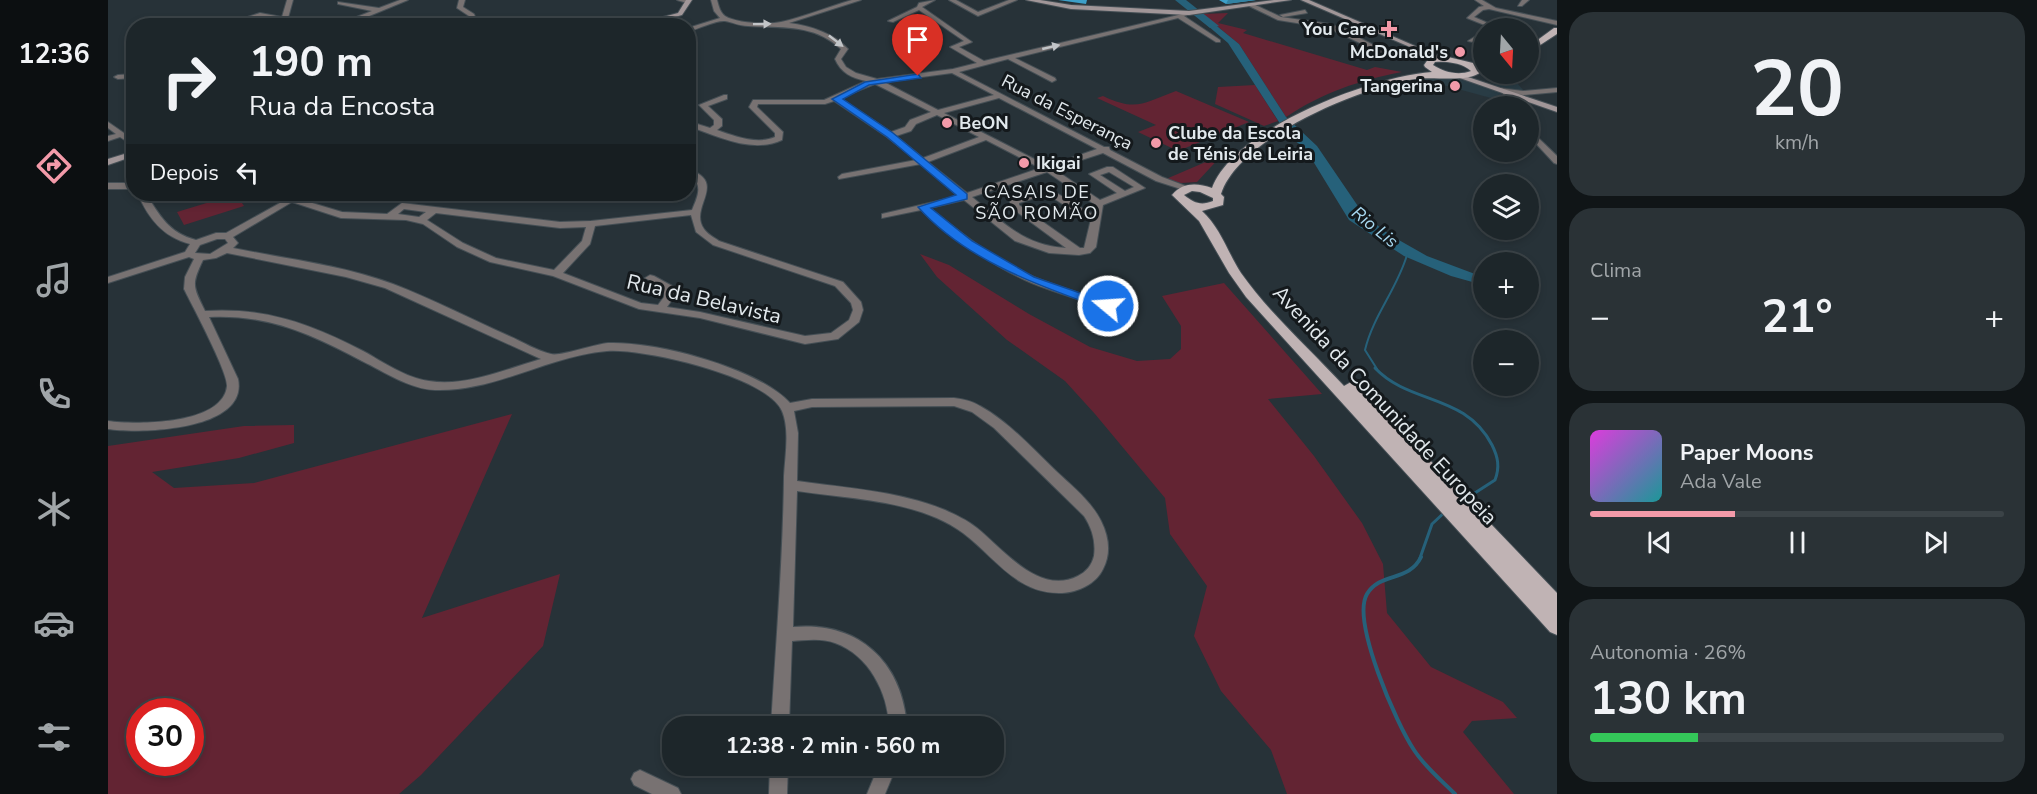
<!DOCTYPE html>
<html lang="pt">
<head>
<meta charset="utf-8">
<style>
	body { margin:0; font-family:"Nunito Sans",sans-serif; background:#2a3236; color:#f1f3f6; height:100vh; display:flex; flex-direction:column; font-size:22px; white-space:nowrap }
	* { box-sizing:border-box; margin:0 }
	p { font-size:20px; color:#a0a5a8 }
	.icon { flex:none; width:33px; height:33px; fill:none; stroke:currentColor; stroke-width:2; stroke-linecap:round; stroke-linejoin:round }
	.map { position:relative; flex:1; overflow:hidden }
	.drawer { display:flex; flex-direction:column; gap:12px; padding:12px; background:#101517; width:480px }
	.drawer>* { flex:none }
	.hud { position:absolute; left:18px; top:18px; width:570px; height:183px; border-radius:24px; box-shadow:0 3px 9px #0003,0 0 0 2px #3b4347; background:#1d262a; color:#f1f3f6; overflow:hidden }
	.needle { width:39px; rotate:162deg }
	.controls { position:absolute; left:1365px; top:18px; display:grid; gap:12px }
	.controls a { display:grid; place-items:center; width:66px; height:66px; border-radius:50%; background:#1d262a; box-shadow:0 3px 9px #0003,0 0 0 2px #3b4347; font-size:30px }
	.speed { position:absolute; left:18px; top:698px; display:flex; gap:12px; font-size:30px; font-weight:700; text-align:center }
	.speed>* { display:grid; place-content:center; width:78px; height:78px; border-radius:50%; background:#1d262a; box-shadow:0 3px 9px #0003,0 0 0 2px #3b4347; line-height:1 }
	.speed .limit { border:9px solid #d22; background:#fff; color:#111 }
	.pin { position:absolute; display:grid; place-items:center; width:51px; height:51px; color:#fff; margin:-62px -26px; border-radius:50% 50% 50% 0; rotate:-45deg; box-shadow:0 0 6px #0007 }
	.pin .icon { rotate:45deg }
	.me { position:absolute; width:66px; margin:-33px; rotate:288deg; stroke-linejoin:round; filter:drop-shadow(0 0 4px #0008) }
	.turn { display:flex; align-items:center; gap:21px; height:126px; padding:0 24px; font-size:27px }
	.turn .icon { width:78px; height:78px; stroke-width:2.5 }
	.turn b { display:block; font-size:42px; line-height:51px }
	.then { display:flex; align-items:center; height:57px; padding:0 24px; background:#0003; gap:12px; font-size:22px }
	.big { font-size:45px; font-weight:700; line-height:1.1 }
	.drawer .card { flex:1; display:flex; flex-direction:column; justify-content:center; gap:9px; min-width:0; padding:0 21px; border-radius:24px; background:#2a3236 }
	.drawer .dial { align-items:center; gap:0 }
	.dial b { font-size:78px; line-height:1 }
	.song { display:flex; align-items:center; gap:18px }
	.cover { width:72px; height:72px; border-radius:9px; background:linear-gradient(135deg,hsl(300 70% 55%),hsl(180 70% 35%)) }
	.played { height:6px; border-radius:3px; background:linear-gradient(90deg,#f39aa9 35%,#3b4347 35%) }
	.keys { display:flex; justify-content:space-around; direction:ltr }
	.heat { display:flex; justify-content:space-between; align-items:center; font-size:33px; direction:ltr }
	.charge { height:9px; border-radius:4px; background:linear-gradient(90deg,#34c759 26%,#3b4347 0) }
	.trip { position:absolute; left:554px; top:716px; width:342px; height:60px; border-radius:24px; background:#1d262a; box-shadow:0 3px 9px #0003,0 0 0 2px #3b4347; font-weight:700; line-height:60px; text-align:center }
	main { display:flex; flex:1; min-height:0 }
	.menu { display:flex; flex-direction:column; width:108px; justify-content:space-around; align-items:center; background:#0c0f11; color:#a0a5a8 }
	.menu .icon { width:42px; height:42px }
	.menu .active { color:#f39aa9 }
	.menu b { font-size:27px; color:#f1f3f6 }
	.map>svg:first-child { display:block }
	.built { fill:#293c45 }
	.green { fill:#632433; fill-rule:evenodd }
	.water { fill:#26617a }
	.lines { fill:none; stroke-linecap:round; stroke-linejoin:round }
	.stream-far2 { stroke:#26617a; stroke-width:2 }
	.stream-far1 { stroke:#26617a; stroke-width:3 }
	.stream { stroke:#26617a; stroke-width:4 }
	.river { fill:#26617a; fill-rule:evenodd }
	.street-casing { stroke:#454f55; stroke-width:2 }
	.secondary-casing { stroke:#454f55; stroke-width:2 }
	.primary-casing { stroke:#454f55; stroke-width:2 }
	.street { fill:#787272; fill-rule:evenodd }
	.secondary { fill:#a19698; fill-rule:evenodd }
	.primary { fill:#c0b3b4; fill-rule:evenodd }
	.wall { fill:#3d9fc8 }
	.shaded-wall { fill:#3282a2 }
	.oneway { fill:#c2c5c8 }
	.route { fill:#1a73e8; stroke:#114b97; stroke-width:1.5 }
	.poi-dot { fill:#f39aa9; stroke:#14191c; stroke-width:2 }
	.labels { text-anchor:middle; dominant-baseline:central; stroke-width:6; stroke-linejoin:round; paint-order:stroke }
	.far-poi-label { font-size:18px; font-weight:bold; fill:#e2e9ed; stroke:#14191c; text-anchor:end }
	.far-street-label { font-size:18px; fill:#e2e9ed; stroke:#14191c }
	.far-neighbourhood-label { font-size:18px; letter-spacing:1.5px; fill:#e2e9ed; stroke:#14191c }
	.far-water-label { font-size:18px; font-style:italic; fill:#a7d8f0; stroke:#14191c }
	.street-label { font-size:21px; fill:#e2e9ed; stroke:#14191c }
</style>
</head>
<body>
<main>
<nav class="menu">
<b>12:36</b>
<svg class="icon active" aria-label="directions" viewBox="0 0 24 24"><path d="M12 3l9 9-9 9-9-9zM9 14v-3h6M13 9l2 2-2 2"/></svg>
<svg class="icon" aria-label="music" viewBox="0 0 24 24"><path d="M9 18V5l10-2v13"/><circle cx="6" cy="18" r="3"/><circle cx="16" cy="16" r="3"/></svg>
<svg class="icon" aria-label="phone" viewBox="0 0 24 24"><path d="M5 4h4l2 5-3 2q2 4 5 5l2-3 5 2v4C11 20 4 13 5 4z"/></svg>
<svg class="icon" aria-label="climate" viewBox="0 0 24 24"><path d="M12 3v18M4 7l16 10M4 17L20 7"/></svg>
<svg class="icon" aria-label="car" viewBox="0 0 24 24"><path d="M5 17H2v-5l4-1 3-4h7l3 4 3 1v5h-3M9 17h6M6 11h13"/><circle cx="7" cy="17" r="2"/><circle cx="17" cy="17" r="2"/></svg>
<svg class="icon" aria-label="filters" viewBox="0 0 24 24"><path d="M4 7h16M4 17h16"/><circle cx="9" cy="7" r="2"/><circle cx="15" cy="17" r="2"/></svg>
</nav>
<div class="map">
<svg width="1449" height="794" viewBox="0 0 1449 794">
	<rect width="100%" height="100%" fill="#273238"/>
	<!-- built -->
	<g class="built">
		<path d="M 1377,74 L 1404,74 L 1408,82 L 1417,92 L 1389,86 L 1379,80 Z"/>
		<path d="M 1329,77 L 1361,81 L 1390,91 L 1399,100 L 1394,101 L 1313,79 Z"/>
	</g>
	<!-- green -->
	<g class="green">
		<path d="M 1120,13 L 1110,23 L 1139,30 L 1135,33 L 1259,70 L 1267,67 L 1294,72 C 1252,80 1214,93 1178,117 L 1131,44 L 1094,14 Z"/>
		<path d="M 1147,85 L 1170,121 L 1156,126 L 1107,104 L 1110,87 Z"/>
		<path d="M 1068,91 L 1141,122 L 1070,151 L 1030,132 L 1048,125 L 989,98 L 995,96 C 1029,112 1035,103 1068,91 Z"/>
		<path d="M 1114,155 L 1089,182 L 1073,183 L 1058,179 Z"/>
		<path d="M 128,194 L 136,206 L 76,225 L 69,212 Z"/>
		<path d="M 812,254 L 841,265 L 921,314 L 982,347 L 1029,361 L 1062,359 L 1073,349 L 1073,326 L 1054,296 L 1116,283 L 1214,394 L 1160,399 L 1206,456 L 1254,523 L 1275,564 L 1279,613 L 1323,667 L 1395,702 L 1409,718 L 1364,721 L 1355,732 L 1406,794 L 1179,794 L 1163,750 L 1113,691 L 1086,636 L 1099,586 L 1062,534 L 1057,498 L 987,414 L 957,381 L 899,340 L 829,277 Z"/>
		<path d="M 404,414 L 314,618 L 452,574 L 435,646 L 313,775 L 291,794 L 0,794 L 0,446 L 136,426 L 186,425 L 186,443 L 131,458 L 44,472 L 66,488 L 146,483 ZM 32,711 L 82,711 L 82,762 L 32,762 Z"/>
	</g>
	<!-- water -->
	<path class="water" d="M 1086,14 L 1094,14 L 1131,44 L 1178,117 L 1209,146 L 1256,215 L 1282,235 L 1319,256 L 1375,277 L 1375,285 L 1343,276 L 1296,256 L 1241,220 L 1197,148 L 1180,136 L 1120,43 Z"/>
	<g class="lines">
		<!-- stream-far2 -->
		<path class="stream-far2" d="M 1269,369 L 1257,350 C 1265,316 1289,289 1299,255"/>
		<!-- stream-far1 -->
		<g class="stream-far1">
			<path d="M 1267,368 C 1302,405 1357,393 1384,445 C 1390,457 1392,467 1387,480 L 1356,500"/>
			<path d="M 1312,558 L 1324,524 L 1338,511"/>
		</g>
		<!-- stream -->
		<path class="stream" d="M 1313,557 C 1301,582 1272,572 1259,594 C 1243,621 1289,725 1306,750 C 1317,767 1333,780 1347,794"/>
		<!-- river -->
		<path class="river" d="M 1067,0 L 1078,0 L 1111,26 L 1102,28 Z"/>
		<!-- street casing -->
		<g class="street-casing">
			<g id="street">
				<path d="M 179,0 L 185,0 L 180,18 L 228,25 L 264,11 L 230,4 L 230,2 L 271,8 L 292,0 L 300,0 L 237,26 L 208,26 L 152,17 L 133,22 L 130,20 L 152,13 L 174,17 Z"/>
				<path d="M 351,0 L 357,0 L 355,7 L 366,14 L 370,24 L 415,23 L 420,20 L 423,22 L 419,26 L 304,26 L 362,24 L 361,16 L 349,8 Z"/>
				<path d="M 569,0 L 581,0 L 582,1 L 579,3 Z"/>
				<path d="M 603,0 L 609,0 C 611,7 612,12 617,16 C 627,23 661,25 673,22 C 695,17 720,7 744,0 L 753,0 L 681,23 C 703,26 725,33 740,49 L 733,59 L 738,67 L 748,73 L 769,79 L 845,69 L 869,63 L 842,47 L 856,41 L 811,10 L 785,22 L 780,21 L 809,7 L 811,3 L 827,0 L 814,7 L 864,42 L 851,47 L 876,61 L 1083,12 L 1083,14 L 1076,16 L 1112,40 L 1112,42 L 1108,42 L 1070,18 L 907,58 L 947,78 L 948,80 L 944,82 L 900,59 L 851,72 L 996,147 L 1001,147 L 1002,150 L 1054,177 L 1083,188 L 1079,191 L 1048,181 L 995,153 L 946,169 L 992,200 L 1009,193 L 981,174 L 999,167 L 1005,167 L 1037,188 L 995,205 L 988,247 L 982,253 L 971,255 L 941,253 L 907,241 L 856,200 L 822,208 C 854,234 887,260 926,277 C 956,290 988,295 1016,313 L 1017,315 L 1016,317 C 1005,319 993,308 982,304 C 961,295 938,290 917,280 C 879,263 846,236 813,210 L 774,218 L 774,214 L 851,196 L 813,164 L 731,179 L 730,177 L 734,174 L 808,160 L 779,137 L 726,101 L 717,104 L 650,104 L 649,107 L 675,132 L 674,140 C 644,154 609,136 580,126 L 580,121 L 602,128 L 606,125 L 606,120 L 591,105 L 616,95 L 619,95 L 619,99 L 600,106 L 614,119 L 614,126 L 609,130 C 626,136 649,145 667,137 L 667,133 L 641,107 L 645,100 L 716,100 L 758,81 C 744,78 733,73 727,59 L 733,49 C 706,24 674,28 640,26 C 631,26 624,22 617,21 C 609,20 589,29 580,32 L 580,28 L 612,18 L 606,11 ZM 844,73 L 886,95 L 830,110 L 776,82 ZM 767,84 L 823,112 L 802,120 L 797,127 L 783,132 L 732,98 ZM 891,98 L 989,149 L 940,166 L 836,113 ZM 829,115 L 871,137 L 815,158 L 788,136 L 803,131 L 808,124 ZM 878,140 L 932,168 L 859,193 L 820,162 ZM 939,172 L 986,204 L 984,214 L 940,188 L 903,199 L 901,206 L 958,248 C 916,246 895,222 864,197 ZM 1001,172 L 1026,187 L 1017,191 L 992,175 ZM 939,194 L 973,216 L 983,219 L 976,248 L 972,248 L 911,205 L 911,203 Z"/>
				<path d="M 841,0 L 848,0 L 870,12 L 901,0 L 909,0 L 870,16 Z"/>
				<path d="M 1367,0 L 1374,0 L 1388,8 L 1449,21 L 1449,25 L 1381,9 L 1375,10 L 1366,17 L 1389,27 L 1384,28 L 1359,18 L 1371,7 L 1376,6 Z"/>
				<path d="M 1414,0 L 1421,0 L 1414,6 L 1410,6 Z"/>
				<path d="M 1143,3 L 1173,17 L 1222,24 L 1234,29 L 1260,28 L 1261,29 L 1240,32 L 1289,57 L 1284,58 L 1220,28 L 1170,20 L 1141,6 Z"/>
				<path d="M 1197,10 L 1199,13 L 1175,17 L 1172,15 Z"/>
				<path d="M 1376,31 L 1376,36 L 1365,42 L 1360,41 Z"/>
				<path d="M 580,46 L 583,49 L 580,51 Z"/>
				<path d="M 26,74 L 26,78 L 10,79 L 6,77 L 10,75 Z"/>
				<path d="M 1391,88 L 1415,91 L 1449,88 L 1449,92 L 1415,95 L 1401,93 L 1410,106 L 1403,106 L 1394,92 L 1390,90 Z"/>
				<path d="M 0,122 L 26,140 L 26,146 L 12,137 L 0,141 L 0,136 L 8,134 L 0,128 Z"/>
				<path d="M 1420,128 L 1449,156 L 1449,164 L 1446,163 L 1420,135 Z"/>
				<path d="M 580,169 C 621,183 580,207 596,229 C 599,234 607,238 611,241 L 735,282 L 753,302 L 755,310 L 751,322 L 730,339 L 697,344 L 592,318 L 531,309 L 445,276 L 382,262 L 349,247 L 315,224 L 298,220 L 233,218 L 184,202 L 125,237 L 130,243 L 125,248 C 178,259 234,265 285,284 C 324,299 363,319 401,336 C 415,342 429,351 443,354 C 451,357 487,344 500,343 C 548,341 650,368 682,403 L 704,399 L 846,398 C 855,399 864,401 872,406 C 901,422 924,448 948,471 C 964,486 983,501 993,521 C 1001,537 1003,554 995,569 C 988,584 970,592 954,593 C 909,595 887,557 855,533 C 810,500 743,499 689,491 L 685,627 C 750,621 794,661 799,726 L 781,726 C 780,693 761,655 727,643 C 714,638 698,640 684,641 L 681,726 L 663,726 C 668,642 675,560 676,476 C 677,456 682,430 674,411 C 659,376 534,348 499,351 C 440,356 387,392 327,390 C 301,389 277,372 254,361 C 203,334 160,314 101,317 L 130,379 C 141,431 31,434 0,429 L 0,421 C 28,425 115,425 119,386 C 120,372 84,305 76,289 L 77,277 L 86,259 L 81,257 L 0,283 L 0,277 L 77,252 L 82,244 C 55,237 40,218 30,194 L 38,194 C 52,216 61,233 88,240 L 108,233 L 118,233 L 188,194 L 193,196 L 191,199 L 234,212 L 279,214 L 294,203 L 452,222 L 483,221 L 584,210 C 590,196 596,183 580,175 ZM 296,209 L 318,212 L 311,217 L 290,214 ZM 328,213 L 452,228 L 478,227 L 474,241 L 446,270 L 388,258 L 355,243 L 319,220 ZM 583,215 L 588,232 L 605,245 L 727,286 L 743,303 L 745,310 L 741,320 L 723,333 L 697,336 L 592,312 L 559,307 L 566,297 L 566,287 L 546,276 L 542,275 L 537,278 L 556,288 L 556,297 L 550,305 L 533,303 L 455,273 L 482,244 L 487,226 ZM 109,239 L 117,239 L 120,243 L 102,254 L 87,253 L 92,245 ZM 119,253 L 238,277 L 277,288 L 433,359 C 398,369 358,387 321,381 C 298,378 275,362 255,351 C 203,324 157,307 97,311 C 85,286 83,285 95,260 L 108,258 ZM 846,406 L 864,412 L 886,428 L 976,516 C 984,528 988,542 986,556 C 984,565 978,572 970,576 C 931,596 895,549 869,528 C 859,520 848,515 837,510 C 790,491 739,488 689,481 L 690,433 L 686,411 L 704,407 Z"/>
				<rect x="0" y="183" width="26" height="6"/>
				<path d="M 662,765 L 680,765 L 679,794 L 661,794 Z"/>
				<path d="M 771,765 L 789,765 L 777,794 L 759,794 Z"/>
				<path d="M 532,770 L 570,788 L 573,794 L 544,794 L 526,785 L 523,779 L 526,773 Z"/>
			</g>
		</g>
		<!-- secondary casing -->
		<g class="secondary-casing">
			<g id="secondary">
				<path d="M 578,0 L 584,0 L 574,15 L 534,26 L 521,26 L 570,13 Z"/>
				<path d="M 918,0 L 932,0 L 963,5 L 1081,11 L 1166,0 L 1183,0 L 1081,15 L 963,9 Z"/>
				<path d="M 1193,0 L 1201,0 L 1337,59 L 1332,60 Z"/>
				<path d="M 1351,74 L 1449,107 L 1449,112 L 1349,77 L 1347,76 Z"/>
				<path d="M 26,151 L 26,156 L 0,165 L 0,159 Z"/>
			</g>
		</g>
		<!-- primary casing -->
		<g class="primary-casing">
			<g id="primary">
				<path d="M 1446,28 L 1449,28 L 1449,34 L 1420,53 L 1420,47 Z"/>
				<path d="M 1336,56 L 1365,63 L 1373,72 C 1360,83 1326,76 1307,79 C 1251,88 1132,137 1113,194 L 1116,197 L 1115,205 L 1094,211 C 1112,227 1120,253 1133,273 C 1162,314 1202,349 1236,386 L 1243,382 L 1248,383 L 1449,593 L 1449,635 L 1442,632 L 1138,297 L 1121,273 L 1091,221 L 1064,195 C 1075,182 1089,183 1104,188 C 1126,128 1265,76 1324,72 L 1317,67 L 1316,65 L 1321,58 ZM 1327,62 C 1338,61 1355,63 1363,71 C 1350,76 1336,72 1325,65 ZM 1084,191 L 1092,192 L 1105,198 L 1105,201 C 1093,206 1086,203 1076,195 Z"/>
			</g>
		</g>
		<!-- street -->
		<use href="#street" class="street"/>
		<!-- secondary -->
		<use href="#secondary" class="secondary"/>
		<!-- primary -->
		<use href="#primary" class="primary"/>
	</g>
	<!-- wall -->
	<g class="wall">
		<path d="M 950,0 L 979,0 L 978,4 Z"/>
		<path d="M 1111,0 L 1148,0 L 1118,4 Z"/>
	</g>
	<!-- shaded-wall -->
	<path class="shaded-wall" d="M 1120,0 L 1148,0 L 1118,4 Z"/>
	<!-- one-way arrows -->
	<defs><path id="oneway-solid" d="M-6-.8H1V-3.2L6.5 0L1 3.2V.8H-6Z" transform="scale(1.5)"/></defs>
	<g class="oneway">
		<use href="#oneway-solid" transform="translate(654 24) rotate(-1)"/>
		<use href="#oneway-solid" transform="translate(728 41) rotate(38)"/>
		<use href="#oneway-solid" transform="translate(943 47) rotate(-13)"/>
	</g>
	<!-- route -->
	<path class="route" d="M 810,74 L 813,78 L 761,85 L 735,99 L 785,133 L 859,194 L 859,199 L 823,208 L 864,241 L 926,277 L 1004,304 L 1004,309 L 996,309 C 931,286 857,260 810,207 L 848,195 L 779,137 L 724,99 L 757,82 Z"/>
	<!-- markers -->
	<g class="poi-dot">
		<path d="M1278 20h6v6h6v6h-6v6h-6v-6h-6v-6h6z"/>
		<circle cx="1352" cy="52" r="6"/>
		<circle cx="1347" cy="86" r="6"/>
		<circle cx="839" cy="123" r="6"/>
		<circle cx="1048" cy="143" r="6"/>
		<circle cx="916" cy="163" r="6"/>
	</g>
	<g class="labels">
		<!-- far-poi labels -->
		<g class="far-poi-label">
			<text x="1268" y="29">You Care</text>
			<text x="1340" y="52">McDonald's</text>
			<text x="1335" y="86">Tangerina</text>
			<text x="851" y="123" text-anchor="start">BeON</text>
			<text x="1060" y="133" text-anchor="start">Clube da Escola<tspan x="1060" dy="21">de Ténis de Leiria</tspan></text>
			<text x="928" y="163" text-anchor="start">Ikigai</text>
		</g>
		<!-- far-street labels -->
		<g class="far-street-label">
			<text transform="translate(959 112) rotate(27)">Rua da Esperança</text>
		</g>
		<!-- far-neighbourhood labels -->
		<g class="far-neighbourhood-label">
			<text x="929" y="192">CASAIS DE<tspan x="929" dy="21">SÃO ROMÃO</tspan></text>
		</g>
		<!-- far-water labels -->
		<g class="far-water-label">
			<text transform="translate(1267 227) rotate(39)">Rio Lis</text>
		</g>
		<!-- street labels -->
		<g class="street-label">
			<text transform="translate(596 299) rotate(13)">Rua da Belavista</text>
			<text transform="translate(1277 405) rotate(47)">Avenida da Comunidade Europeia</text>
		</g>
	</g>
</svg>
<div class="controls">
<a><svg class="needle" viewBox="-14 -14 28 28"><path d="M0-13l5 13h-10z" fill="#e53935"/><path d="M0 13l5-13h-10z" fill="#a0a5a8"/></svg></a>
<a><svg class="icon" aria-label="sound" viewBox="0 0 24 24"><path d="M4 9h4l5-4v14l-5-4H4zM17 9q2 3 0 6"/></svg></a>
<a><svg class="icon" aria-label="layers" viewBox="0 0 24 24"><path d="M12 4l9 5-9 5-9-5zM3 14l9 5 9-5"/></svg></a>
<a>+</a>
<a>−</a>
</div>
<div class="speed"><div class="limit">30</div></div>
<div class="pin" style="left:810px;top:76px;background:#d93025"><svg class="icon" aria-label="arrive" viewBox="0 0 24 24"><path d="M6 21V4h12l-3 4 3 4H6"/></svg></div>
<svg class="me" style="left:1000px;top:306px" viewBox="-20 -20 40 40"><circle r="17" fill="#1a73e8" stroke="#fff" stroke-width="3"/><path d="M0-11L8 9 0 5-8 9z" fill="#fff"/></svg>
<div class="trip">12:38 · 2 min · 560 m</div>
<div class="hud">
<div class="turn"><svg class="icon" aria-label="right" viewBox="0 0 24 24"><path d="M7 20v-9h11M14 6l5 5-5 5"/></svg><div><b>190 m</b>Rua da Encosta</div></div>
<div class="then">Depois<svg class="icon" aria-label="left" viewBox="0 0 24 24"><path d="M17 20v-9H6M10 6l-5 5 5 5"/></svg></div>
</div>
</div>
<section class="drawer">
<div class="card dial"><b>20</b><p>km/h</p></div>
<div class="card"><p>Clima</p>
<div class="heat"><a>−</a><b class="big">21°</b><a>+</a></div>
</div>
<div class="card">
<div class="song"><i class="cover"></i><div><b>Paper Moons</b><p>Ada Vale</p></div></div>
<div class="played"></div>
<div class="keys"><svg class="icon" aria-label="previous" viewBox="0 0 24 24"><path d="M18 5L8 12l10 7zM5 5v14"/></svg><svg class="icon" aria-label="pause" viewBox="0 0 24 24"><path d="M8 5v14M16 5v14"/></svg><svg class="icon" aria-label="next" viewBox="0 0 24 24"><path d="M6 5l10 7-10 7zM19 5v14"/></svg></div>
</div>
<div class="card"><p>Autonomia · 26%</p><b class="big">130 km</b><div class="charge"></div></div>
</section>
</main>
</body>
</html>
